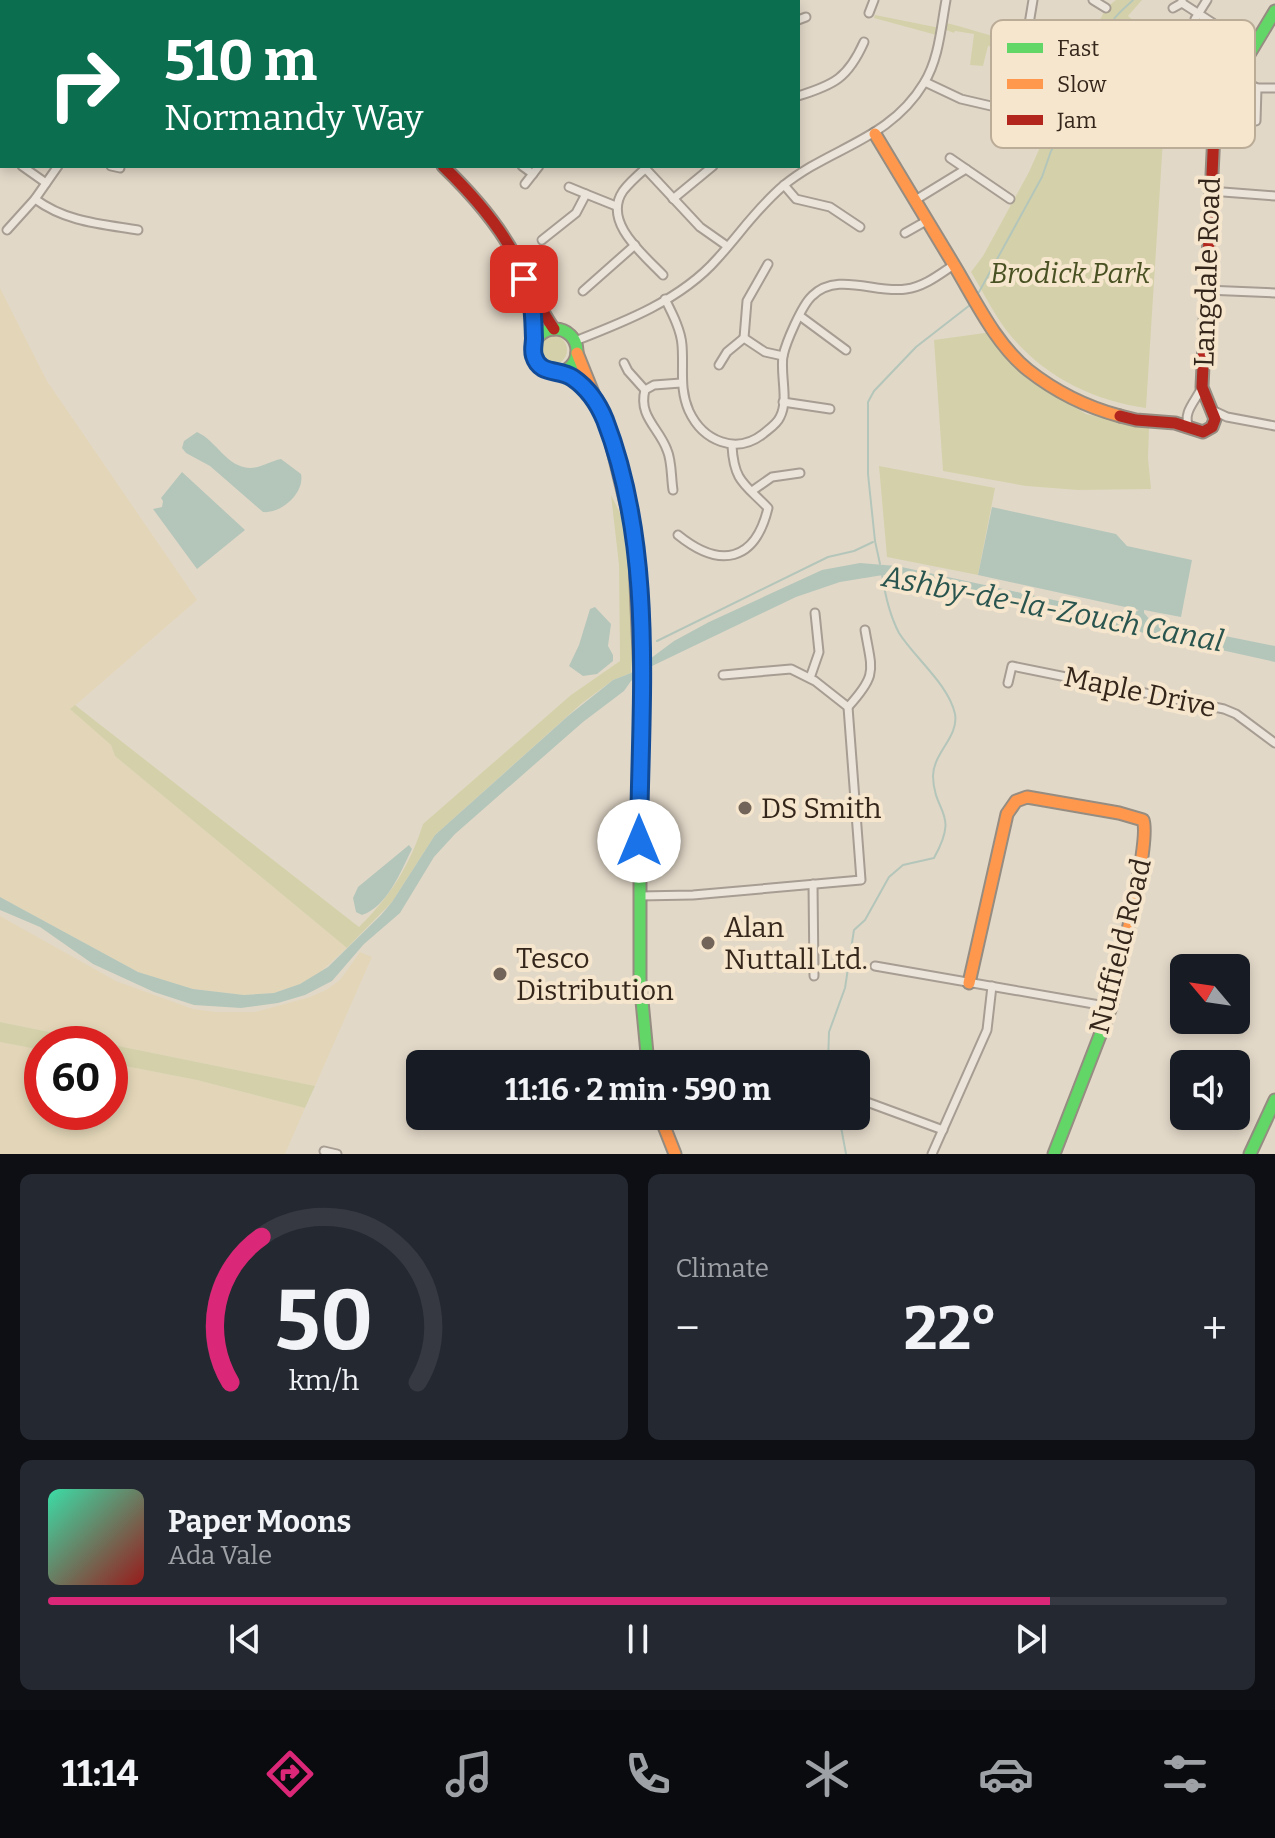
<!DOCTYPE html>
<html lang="en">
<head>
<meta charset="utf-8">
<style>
	body { margin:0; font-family:Bitter,serif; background:#242831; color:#f1f3f6; height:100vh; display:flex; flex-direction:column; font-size:30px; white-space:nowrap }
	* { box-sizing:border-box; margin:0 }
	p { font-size:26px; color:#9ea1a6 }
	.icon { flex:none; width:44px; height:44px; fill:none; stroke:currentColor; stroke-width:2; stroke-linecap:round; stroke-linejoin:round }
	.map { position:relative; height:1154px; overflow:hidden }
	.side { display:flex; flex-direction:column; gap:20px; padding:20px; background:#0d0f14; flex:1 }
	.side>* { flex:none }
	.top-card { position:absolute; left:0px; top:0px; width:800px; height:168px; box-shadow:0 4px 12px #0003; background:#0b6e4f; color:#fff; overflow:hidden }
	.needle { width:52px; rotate:299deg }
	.fabs { position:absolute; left:1170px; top:954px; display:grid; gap:16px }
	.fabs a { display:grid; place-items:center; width:80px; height:80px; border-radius:12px; background:#171b24; box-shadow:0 4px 12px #0003; font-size:40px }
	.speed { position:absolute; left:24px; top:1026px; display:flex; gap:16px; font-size:40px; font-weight:700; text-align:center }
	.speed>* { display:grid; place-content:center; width:104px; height:104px; border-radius:50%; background:#171b24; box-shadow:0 4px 12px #0003; line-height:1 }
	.speed .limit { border:12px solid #d22; background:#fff; color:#111 }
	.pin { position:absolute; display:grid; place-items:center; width:68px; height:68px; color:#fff; margin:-34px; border-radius:16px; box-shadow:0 4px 12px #0006 }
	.me { position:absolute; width:88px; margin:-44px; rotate:0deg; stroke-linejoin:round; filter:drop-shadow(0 0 6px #0008) }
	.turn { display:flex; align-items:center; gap:28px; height:168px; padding:0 32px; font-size:36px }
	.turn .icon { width:104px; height:104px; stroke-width:2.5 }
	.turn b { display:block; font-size:56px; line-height:68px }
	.big { font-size:60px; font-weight:700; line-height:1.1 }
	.side .tile { flex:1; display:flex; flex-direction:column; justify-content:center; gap:12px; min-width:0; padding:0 28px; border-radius:12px; background:#242831 }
	.side .dial { align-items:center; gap:0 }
	.dial svg { height:208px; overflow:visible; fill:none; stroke:#363941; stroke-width:7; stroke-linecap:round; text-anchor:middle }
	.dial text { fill:#f1f3f6; stroke:none }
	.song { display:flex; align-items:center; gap:24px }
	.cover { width:96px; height:96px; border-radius:12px; background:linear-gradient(135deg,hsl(160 70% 55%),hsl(0 70% 35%)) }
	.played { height:8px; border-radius:4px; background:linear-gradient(90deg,#db2777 85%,#363941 85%) }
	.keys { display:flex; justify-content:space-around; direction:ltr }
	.heat { display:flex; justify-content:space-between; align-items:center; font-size:44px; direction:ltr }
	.side .tiles { flex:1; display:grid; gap:20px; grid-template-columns:1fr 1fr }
	.tile:last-child { grid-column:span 2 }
	.trip { position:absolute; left:406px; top:1050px; width:464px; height:80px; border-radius:12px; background:#171b24; box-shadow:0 4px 12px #0003; font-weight:700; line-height:80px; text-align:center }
	.dock { display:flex; height:128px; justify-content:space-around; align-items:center; background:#090b0e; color:#9ea1a6 }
	.dock .icon { width:56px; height:56px }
	.dock .on { color:#db2777 }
	.dock b { font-size:36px; color:#f1f3f6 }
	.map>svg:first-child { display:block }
	.farmland { fill:#e3d6b8 }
	.green { fill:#d4d1aa }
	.water { fill:#b4c6ba }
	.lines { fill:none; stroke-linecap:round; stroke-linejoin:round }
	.stream { stroke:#b4c6ba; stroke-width:2 }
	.street-casing { stroke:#a79d92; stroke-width:11 }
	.fast-casing { stroke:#968d82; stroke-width:15 }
	.slow-casing { stroke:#968d82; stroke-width:15 }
	.jam-casing { stroke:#968d82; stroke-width:15 }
	.street { stroke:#eae4da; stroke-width:7 }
	.fast { stroke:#63d668; stroke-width:11 }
	.slow { stroke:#ff974d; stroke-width:11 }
	.jam { stroke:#b3261e; stroke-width:11 }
	.route-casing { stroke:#114b97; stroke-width:20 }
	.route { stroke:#1a73e8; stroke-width:14 }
	.poi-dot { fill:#726458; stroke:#f5e6cd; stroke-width:3 }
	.labels { text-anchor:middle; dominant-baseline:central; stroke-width:8; stroke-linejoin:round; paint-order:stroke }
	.street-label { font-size:28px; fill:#35261b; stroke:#f5e6cd }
	.park-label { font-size:28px; font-style:italic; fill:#495122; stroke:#f5e6cd }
	.poi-label { font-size:28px; fill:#35261b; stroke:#f5e6cd; text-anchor:start }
	.water-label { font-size:30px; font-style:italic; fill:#2a554f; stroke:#f5e6cd }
	.key { fill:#f5e6cd; stroke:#bbac98; stroke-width:2 }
	.key-label { font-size:22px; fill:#35261b }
</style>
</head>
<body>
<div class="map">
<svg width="1275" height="1154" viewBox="0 0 1275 1154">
	<rect width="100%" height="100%" fill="#e2d8c8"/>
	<!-- farmland -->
	<g class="farmland">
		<path d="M 0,288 L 47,381 L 197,600 L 71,709 L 111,745 L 115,756 L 347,948 L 315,977 L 300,984 L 274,993 L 244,995 L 194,989 L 172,983 L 138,972 L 0,897 Z"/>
		<path d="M 0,916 L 116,981 L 193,1009 L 216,1012 L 255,1012 L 310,997 L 326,990 L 340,980 L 360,952 L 372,957 L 315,1086 L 0,1022 Z"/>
		<path d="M 0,1042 L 42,1050 L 42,1112 L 110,1112 L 110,1063 L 197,1080 L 305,1108 L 285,1154 L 0,1154 Z"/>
	</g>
	<!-- green -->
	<g class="green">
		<path d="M 1116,0 L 1142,0 L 1128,16 L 1134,21 L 1115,50 L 1116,52 L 1101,79 L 1097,108 L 1083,113 L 1077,136 L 1163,140 L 1146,408 C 1094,401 1045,377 1011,336 C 995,317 984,293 971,272 L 983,256 L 1029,172 L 1073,73 L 1106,8 Z"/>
		<path d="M 875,15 L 940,28 L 942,22 C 970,28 997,39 1026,44 L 1025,55 L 988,46 L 983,66 L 970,65 L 974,34 L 955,31 L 954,33 L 941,28 L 940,36 L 874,18 Z"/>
		<path d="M 992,332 L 1014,364 L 1033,381 L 1086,414 L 1149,428 L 1148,458 L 1151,489 L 1078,490 L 1026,486 L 943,471 L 934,340 Z"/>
		<circle cx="552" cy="350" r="15"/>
		<path d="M 879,466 L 995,488 L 978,575 L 887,557 Z"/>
		<path d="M 611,495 L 622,517 L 629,572 L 633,648 L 631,673 L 613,680 L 581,704 L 435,835 L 392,902 L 347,948 L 115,756 L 111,745 L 70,709 L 75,705 L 359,927 C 390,897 410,865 423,824 L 571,695 L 620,661 L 619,565 Z"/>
		<path d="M 0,1022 L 315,1086 L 305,1108 L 197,1080 L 110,1063 L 110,1044 L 42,1044 L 42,1050 L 0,1042 Z"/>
	</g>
	<!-- water -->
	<g class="water">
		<path d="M 197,432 C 217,441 226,467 250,468 C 261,468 270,461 281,459 L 301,474 C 305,493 281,514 263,512 L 210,466 L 186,453 L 182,448 L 184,441 Z"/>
		<path d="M 182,472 L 245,530 L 197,569 L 153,509 L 162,507 L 163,501 L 161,498 Z"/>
		<path d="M 992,507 L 1116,534 L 1127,546 L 1192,560 L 1181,617 L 1144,610 L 1144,613 L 1151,621 L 1275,646 L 1275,662 L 883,575 L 840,582 L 796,597 L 650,667 L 631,681 L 624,691 L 583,722 L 455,834 L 434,857 L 400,913 L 364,944 L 332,981 L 305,995 L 278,1003 L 241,1008 L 194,1005 L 154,992 L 93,964 L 40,927 L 0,910 L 0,897 L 138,972 L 193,989 L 244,995 L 274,993 L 300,984 L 328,967 L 381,915 L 392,902 L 435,835 L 568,716 L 613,680 L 631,673 L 674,641 L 709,622 L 822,570 L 860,563 L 897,566 L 1127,616 L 1139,610 L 978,575 Z"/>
		<path d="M 595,607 L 611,624 L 608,646 L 613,655 L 613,661 L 597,674 L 583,676 L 569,666 L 579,645 L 590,609 Z"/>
		<path d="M 409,845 L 412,849 C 401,871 387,907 362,915 L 356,912 L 353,898 L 358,887 Z"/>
	</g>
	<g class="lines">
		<!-- stream -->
		<g class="stream">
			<path d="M 1065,129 L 1093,68 C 1093,62 1110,24 1114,19 C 1119,12 1127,6 1133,0"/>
			<path d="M 979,292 L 1042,177 L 1051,151 L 1064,131"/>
			<path d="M 880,564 L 875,541 L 868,474 L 868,402 L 874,391 L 916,347 L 970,305"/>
			<path d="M 657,641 L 828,557 L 854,551 L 873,542"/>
			<path d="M 828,1064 L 829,1032 L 845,988 L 854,930 L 865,920 L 889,877 L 903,865 L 934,858 C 960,811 934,815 933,776 C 933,753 959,737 955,714 C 949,685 914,657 899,633 C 889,614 885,595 882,574"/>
			<path d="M 839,1116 L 846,1154"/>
		</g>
		<!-- street casing -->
		<g class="street-casing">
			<g id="street">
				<path d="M 129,0 L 131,2"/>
				<path d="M 420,0 L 423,2"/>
				<path d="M 713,0 L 723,0"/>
				<path d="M 730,0 L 730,2"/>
				<path d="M 1093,0 L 1106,8"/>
				<path d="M 75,2 L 76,0"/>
				<path d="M 299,2 L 301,0"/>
				<path d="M 368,2 L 372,0"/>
				<path d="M 449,2 L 451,0"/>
				<path d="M 539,2 L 539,0"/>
				<path d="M 594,2 L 595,0"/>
				<path d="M 659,2 L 660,0"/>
				<path d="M 1182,3 L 1216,25"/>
				<path d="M 1173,8 L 1182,3 L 1182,0"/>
				<path d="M 869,13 L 874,0"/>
				<path d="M 1195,19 L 1207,0"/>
				<path d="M 798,20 L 806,17"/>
				<path d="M 1172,54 L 1159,81 L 1154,106 L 1215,109"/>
				<path d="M 1234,76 L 1257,88 L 1275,88"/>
				<path d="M 925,82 L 961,99 L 1004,109 L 1024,133 L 1041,141"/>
				<path d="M 0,86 L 2,88"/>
				<path d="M 798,96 C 834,85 848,78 864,42"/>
				<path d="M 1004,109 L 1021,72 L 1033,0"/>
				<path d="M 1256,121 L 1257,88"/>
				<path d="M 0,154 L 2,154"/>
				<path d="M 950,158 L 966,169"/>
				<path d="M 22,166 L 46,183"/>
				<path d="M 111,166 L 120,168"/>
				<path d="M 522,166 L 533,174"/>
				<path d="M 644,167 L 700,227 L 727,246"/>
				<path d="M 646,168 C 638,175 629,183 623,191 C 602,222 644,255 663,275"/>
				<path d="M 525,184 L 539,166"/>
				<path d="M 784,185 L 796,199 L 830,207 L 860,227"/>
				<path d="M 569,187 L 586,194"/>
				<path d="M 1210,191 L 1275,196"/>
				<path d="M 35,199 C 66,222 101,224 138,230"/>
				<path d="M 673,199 L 713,166"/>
				<path d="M 917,199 L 966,169 L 1010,199"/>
				<path d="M 7,230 L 35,199 L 58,166"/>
				<path d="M 905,233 L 928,220"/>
				<path d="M 542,240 L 576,213 L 586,194 L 616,206"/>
				<path d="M 768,264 L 747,301 L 744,338 L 765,352 L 783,356"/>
				<path d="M 1206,290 L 1275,293"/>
				<path d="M 583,291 L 635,245"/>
				<path d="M 665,299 C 672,313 681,330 682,345 C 684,369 679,388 689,411 C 703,441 736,455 763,434 C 769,429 777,424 780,417 C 789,400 780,375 783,356 C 786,342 802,305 812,296 C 837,271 876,294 906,289 C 924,287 940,274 955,264"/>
				<path d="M 800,316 L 846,350"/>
				<path d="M 575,341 C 624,322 681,300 717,259 C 739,235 757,208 783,186 C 830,147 889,141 924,83 C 939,59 941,27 946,0"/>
				<path d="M 624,363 L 628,371 L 645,390"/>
				<path d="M 719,365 L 727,352 L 744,338"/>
				<path d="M 783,402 L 830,409"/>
				<path d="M 1212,410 L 1227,417 L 1275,426"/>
				<path d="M 1189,427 C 1182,412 1196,401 1202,387"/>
				<path d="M 673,490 C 671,478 672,461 667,450 C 659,428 638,416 645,390 L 654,385 L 681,383"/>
				<path d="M 752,491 L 772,477 L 800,473"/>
				<path d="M 678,535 C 720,569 755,562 768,508 C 745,484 734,482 732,446"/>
				<path d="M 810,678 L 819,652 L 815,613"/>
				<path d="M 1008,683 L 1012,666 L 1224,709 L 1236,714 L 1275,743"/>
				<path d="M 848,707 C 878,674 872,671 865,630"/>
				<path d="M 813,884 L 814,976"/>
				<path d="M 639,896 L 693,895 L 861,880 L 848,707 L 815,681 L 791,669 L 723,675"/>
				<path d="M 875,966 L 1111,1007"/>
				<path d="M 647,1060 L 740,1057"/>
				<path d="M 856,1098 L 943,1130"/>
				<path d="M 324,1151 L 337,1154"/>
				<path d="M 932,1154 L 987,1030 L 992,986"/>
			</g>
		</g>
		<!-- fast casing -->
		<g class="fast-casing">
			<g id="fast">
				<path d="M 262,0 L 264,2"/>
				<path d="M 1215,111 L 1275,11"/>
				<circle cx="555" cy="351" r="22"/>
				<path d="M 561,372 L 574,378 L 594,398"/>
				<path d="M 640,677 L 640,980 L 648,1064"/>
				<path d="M 1054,1154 L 1111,1007 L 1115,989"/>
				<path d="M 1250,1154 L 1275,1100"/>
			</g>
		</g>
		<!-- slow casing -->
		<g class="slow-casing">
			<g id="slow">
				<path d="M 875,134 C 902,179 930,225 957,270 C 977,304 997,345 1028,370 C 1056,392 1086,407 1120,416"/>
				<path d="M 577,353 L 608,430 L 634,537 L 640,677"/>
				<path d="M 969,983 L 1007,814 L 1016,801 L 1027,797 L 1119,813 L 1143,820 C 1151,839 1121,960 1115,989"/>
				<path d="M 660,1116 L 675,1154"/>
			</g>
		</g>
		<!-- jam casing -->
		<g class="jam-casing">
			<g id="jam">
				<path d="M 443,166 C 471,193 498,223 516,258 C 529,282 538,307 554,329"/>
				<path d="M 533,300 L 534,343"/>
				<path d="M 1120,416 L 1136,420 L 1175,423 L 1203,432 L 1212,427 L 1215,419 L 1202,387 L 1215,111"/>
			</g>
		</g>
		<!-- street -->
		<use href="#street" class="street"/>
		<!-- fast -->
		<use href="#fast" class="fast"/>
		<!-- slow -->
		<use href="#slow" class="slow"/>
		<!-- jam -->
		<use href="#jam" class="jam"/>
	</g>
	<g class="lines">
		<!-- route casing -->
		<g class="route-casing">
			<path id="route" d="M 524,279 C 534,301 533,315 534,338 C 534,344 532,350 534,356 C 540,376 559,368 573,378 C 589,389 598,403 605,420 C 656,552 640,703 639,841"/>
		</g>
		<!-- route -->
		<use href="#route" class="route"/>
	</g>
	<!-- markers -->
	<g class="poi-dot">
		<circle cx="745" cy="808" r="8"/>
		<circle cx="708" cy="943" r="8"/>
		<circle cx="500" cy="974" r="8"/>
	</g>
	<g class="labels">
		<!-- street labels -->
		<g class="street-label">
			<text transform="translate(1207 272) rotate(-88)">Langdale Road</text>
			<text transform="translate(1140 692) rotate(12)">Maple Drive</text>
			<text transform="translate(1120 946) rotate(-76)">Nuffield Road</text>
		</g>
		<!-- park labels -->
		<g class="park-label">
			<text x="1070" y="273">Brodick Park</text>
		</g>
		<!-- poi labels -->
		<g class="poi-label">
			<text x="761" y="808">DS Smith</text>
			<text x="724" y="927">Alan<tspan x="724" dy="32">Nuttall Ltd.</tspan></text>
			<text x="516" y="958">Tesco<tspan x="516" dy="32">Distribution</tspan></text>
		</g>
		<!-- water labels -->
		<g class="water-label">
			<text transform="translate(1053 609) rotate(11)">Ashby-de-la-Zouch Canal</text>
		</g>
	</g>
	<!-- legend -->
	<rect x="991" y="20" width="264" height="128" rx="12" class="key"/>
	<rect x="1007" y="43" width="36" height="10" fill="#63d668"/>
	<rect x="1007" y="79" width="36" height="10" fill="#ff974d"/>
	<rect x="1007" y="115" width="36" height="10" fill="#b3261e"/>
	<g class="key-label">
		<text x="1057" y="56">Fast</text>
		<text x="1057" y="92">Slow</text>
		<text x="1057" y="128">Jam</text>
	</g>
</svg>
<div class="fabs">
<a><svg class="needle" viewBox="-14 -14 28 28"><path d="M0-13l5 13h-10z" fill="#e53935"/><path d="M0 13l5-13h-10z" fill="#9ea1a6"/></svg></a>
<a><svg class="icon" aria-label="sound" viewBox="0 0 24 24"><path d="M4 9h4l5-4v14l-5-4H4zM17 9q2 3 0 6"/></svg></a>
</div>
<div class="speed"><div class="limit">60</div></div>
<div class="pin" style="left:524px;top:279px;background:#d93025"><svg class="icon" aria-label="arrive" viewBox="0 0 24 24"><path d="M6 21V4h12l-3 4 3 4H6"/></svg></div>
<svg class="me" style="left:639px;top:841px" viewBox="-20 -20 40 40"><circle r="19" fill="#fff"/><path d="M0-13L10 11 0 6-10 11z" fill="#1a73e8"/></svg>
<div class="trip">11:16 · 2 min · 590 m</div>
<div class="top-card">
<div class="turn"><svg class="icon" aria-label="right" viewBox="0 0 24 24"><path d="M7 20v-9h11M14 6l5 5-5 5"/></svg><div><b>510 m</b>Normandy Way</div></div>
</div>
</div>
<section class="side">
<div class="tiles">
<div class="tile dial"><svg viewBox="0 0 100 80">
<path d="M14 69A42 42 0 1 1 86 69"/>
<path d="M14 69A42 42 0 0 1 26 13" stroke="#db2777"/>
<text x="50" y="56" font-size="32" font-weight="700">50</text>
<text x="50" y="72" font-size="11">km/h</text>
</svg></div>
<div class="tile"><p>Climate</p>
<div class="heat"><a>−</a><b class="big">22°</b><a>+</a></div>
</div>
<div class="tile">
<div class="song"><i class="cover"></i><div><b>Paper Moons</b><p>Ada Vale</p></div></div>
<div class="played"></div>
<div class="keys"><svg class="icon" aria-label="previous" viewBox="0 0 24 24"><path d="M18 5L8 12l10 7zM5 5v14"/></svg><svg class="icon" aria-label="pause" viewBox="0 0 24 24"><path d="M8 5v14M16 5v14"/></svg><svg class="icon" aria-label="next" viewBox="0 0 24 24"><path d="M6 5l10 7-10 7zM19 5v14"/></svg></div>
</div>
</div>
</section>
<nav class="dock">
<b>11:14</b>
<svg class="icon on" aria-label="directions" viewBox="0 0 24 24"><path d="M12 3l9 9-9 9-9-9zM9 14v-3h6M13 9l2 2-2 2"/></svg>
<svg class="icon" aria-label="music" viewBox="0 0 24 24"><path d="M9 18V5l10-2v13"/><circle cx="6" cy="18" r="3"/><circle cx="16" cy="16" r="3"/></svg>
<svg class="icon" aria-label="phone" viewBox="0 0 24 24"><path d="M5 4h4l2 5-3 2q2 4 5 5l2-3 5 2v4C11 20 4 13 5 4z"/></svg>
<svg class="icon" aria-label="climate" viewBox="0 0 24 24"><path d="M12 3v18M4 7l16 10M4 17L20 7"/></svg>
<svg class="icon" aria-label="car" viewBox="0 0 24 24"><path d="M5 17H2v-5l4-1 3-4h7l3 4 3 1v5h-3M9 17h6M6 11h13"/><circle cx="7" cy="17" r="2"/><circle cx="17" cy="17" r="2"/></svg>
<svg class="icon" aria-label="filters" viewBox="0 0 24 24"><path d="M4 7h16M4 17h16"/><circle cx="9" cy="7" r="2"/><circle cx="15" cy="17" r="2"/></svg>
</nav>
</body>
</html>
